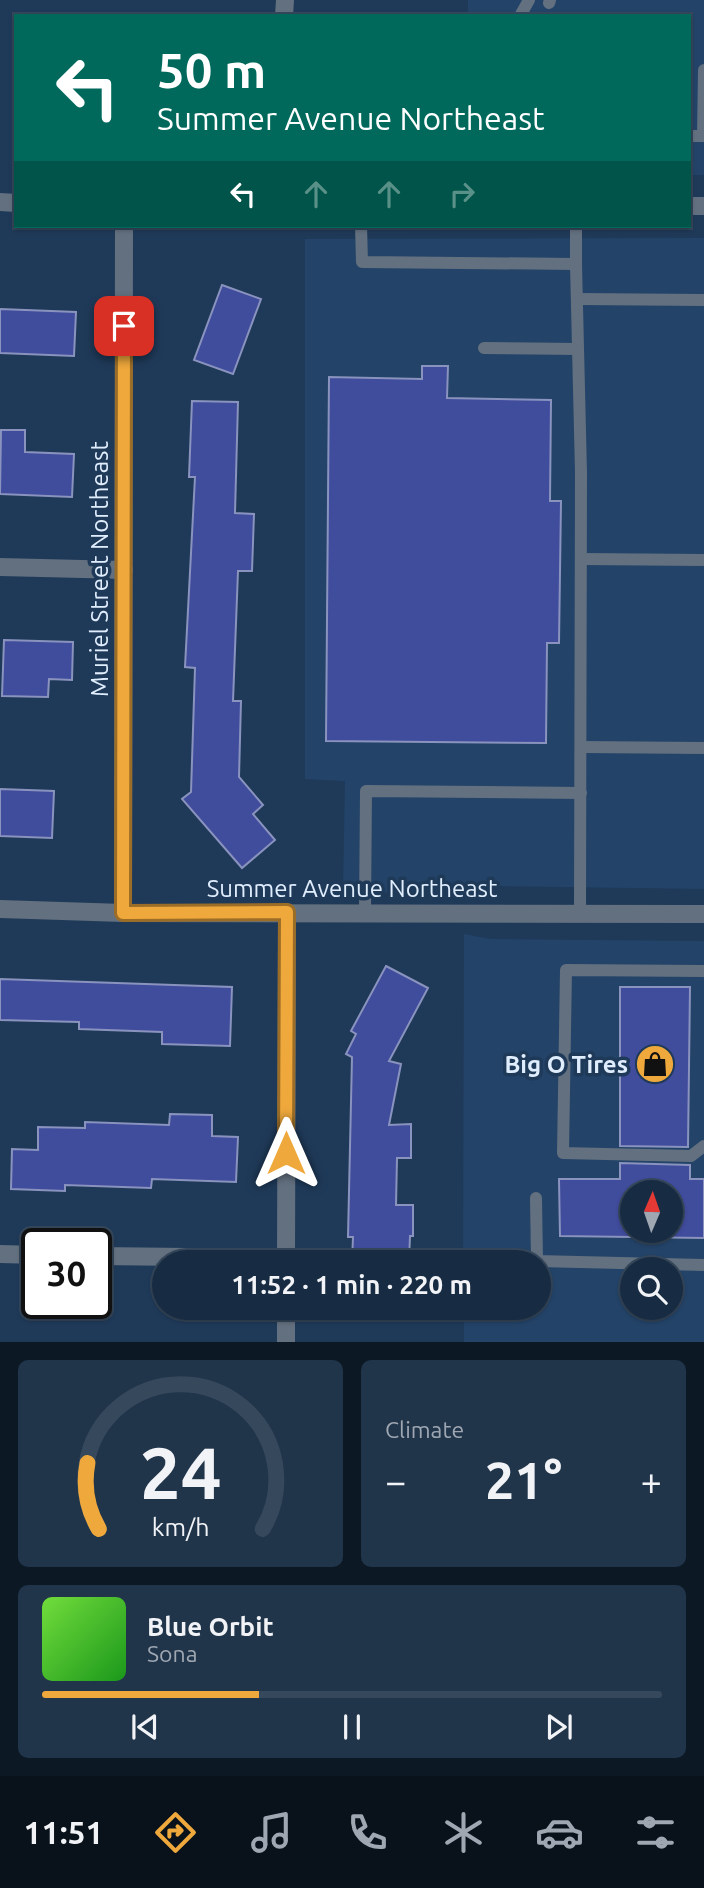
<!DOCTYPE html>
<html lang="en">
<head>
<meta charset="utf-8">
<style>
	body { margin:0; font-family:Ubuntu,sans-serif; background:#20344a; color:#f1f3f6; height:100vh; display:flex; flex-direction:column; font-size:26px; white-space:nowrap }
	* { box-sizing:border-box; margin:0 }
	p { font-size:23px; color:#9ea7b2 }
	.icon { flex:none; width:38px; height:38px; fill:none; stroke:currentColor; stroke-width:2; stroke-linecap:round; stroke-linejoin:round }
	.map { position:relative; height:1342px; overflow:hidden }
	.details { display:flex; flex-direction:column; gap:18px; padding:18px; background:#0d1825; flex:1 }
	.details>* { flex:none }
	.guide { position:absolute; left:14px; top:14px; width:677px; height:214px; border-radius:0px; box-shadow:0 2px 5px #0004,0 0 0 2px #36485c; background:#00695c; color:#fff; overflow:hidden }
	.needle { width:46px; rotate:2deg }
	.tools { position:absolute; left:620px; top:1180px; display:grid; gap:14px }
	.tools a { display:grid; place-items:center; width:63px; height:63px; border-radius:50%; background:#172c43; box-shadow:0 2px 5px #0004,0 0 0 2px #36485c; font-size:35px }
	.speed { position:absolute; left:21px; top:1228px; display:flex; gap:14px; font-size:35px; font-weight:700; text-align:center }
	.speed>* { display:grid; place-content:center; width:91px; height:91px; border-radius:50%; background:#172c43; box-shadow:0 2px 5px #0004,0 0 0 2px #36485c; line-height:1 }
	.speed .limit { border:4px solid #111; border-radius:10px; background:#fff; color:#111 }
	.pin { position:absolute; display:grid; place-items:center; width:60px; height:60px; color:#fff; margin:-30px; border-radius:14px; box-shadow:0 4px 10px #0006 }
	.me { position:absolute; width:77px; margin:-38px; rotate:0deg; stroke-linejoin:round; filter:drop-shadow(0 0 5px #0008) }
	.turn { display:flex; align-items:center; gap:24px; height:147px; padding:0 28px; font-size:32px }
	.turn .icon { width:91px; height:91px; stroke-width:2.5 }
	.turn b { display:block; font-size:49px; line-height:60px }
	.lanes { display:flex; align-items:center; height:66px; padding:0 28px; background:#0003; justify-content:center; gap:35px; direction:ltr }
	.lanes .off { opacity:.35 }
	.big { font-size:52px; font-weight:700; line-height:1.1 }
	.details .widget { flex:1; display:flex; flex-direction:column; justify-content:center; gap:10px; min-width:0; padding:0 24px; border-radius:10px; background:#20344a }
	.details .dial { align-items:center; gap:0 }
	.dial svg { height:182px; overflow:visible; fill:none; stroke:#36485c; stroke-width:7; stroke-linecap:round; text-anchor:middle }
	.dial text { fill:#f1f3f6; stroke:none }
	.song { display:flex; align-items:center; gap:21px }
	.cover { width:84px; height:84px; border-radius:10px; background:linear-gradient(135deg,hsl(100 70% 55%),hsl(120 70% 35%)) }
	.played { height:7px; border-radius:4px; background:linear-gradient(90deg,#eea83c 35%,#36485c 35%) }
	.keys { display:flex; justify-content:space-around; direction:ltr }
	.heat { display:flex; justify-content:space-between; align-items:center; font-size:38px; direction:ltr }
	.details .tiles { flex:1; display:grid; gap:18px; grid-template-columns:1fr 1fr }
	.widget:last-child { grid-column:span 2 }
	.trip { position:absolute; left:152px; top:1250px; width:399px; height:70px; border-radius:35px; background:#172c43; box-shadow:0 2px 5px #0004,0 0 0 2px #36485c; font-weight:700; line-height:70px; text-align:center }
	.dock { display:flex; height:112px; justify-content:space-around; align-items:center; background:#09121b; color:#9ea7b2 }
	.dock .icon { width:49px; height:49px }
	.dock .selected { color:#eea83c }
	.dock b { font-size:32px; color:#f1f3f6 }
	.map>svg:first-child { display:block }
	.built { fill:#234368; fill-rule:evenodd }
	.building { fill:#404c9c; stroke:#8993be; stroke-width:2; fill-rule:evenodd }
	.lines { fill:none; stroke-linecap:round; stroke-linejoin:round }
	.service { stroke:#63707f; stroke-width:12 }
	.minor { stroke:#63707f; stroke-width:18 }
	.tertiary { stroke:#63707f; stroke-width:18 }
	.route-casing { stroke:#9b6d27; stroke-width:18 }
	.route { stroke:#eea83c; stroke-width:12 }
	.labels { text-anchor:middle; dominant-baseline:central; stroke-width:7; stroke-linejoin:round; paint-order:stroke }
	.street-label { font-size:24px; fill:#e0edfd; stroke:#1f3a59 }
	.poi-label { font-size:24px; font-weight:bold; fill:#e0edfd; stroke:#1f3a59; text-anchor:end }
</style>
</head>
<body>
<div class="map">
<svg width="704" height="1342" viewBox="0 0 704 1342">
	<rect width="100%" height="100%" fill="#1f3a59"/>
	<!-- built -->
	<g class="built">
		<path d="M 468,0 L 704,0 L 704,175 L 690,175 L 690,16 L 468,16 Z"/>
		<path d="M 704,238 L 704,889 L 487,886 L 465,894 L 343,892 L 345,781 L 305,779 L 305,239 Z"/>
		<path d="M 464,934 L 490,939 L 704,941 L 704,1342 L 464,1342 L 464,1307 L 539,1307 L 539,1262 L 463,1262 ZM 632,1192 L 670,1192 L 670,1230 L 632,1230 ZM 632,1269 L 670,1269 L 670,1307 L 632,1307 Z"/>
	</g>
	<!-- building -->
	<g class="building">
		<path d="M 222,285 L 261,299 L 233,374 L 194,360 Z"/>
		<path d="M 0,309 L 76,312 L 74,356 L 0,353 Z"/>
		<path d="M 422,366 L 448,366 L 447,398 L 551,400 L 550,501 L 561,501 L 559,643 L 547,643 L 546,743 L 326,741 L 329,377 L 422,379 Z"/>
		<path d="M 192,401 L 238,402 L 235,513 L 254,514 L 252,571 L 238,571 L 233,701 L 241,701 L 239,777 L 263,805 L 253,814 L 275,840 L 242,868 L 182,799 L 191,792 L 195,668 L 185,667 L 195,477 L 189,477 Z"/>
		<path d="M 1,430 L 25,430 L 25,452 L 74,454 L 72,497 L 0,494 Z"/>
		<path d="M 4,640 L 73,642 L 72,680 L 49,679 L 48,697 L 2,696 Z"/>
		<path d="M 0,789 L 54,791 L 52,838 L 0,836 Z"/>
		<path d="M 386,966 L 428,988 L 389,1061 L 401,1064 L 389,1125 L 411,1124 L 411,1158 L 397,1158 L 396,1205 L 413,1205 L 413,1236 L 410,1236 L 409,1262 L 352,1262 L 353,1237 L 348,1237 L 352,1057 L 346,1054 L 356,1034 L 351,1031 Z"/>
		<path d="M 0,979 L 232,987 L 230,1046 L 162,1044 L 162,1032 L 79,1029 L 79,1022 L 0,1020 Z"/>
		<path d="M 620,987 L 690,987 L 688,1147 L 620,1146 Z"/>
		<path d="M 170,1114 L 212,1115 L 212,1136 L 238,1137 L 236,1182 L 152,1179 L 151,1188 L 65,1185 L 65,1191 L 11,1189 L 12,1149 L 38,1150 L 38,1127 L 85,1128 L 85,1122 L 169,1125 Z"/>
		<path d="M 620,1163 L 690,1165 L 690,1179 L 704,1179 L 704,1238 L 560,1236 L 559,1179 L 620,1179 ZM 632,1192 L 670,1192 L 670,1230 L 632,1230 Z"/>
	</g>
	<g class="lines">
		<!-- service -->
		<g class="service">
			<path d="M 549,3 L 550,0"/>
			<path d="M 520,16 L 529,0"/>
			<path d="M 690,136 L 703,136 L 704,70"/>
			<path d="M 361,226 L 362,262 L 576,264 L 576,226"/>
			<path d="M 576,264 L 581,473 L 580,913"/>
			<path d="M 577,299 L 704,300"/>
			<path d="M 484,348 L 578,349"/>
			<path d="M 581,559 L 704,560"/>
			<path d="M 581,747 L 704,748"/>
			<path d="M 365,912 L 366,791 L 581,793"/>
			<path d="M 704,971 L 566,970 L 563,1153 L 691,1156 L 704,1146"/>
			<path d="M 536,1198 L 537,1261 L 704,1265"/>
		</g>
		<!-- minor -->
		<g class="minor">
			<path d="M 284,16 L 285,0"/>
			<path d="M 0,567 L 124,570"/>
			<path d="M 0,909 L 123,913 L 704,914"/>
			<path d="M 123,913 L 124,226"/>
			<path d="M 0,1254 L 37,1255"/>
			<path d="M 96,1256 L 286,1258"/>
			<path d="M 286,1262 L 287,912"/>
			<path d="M 286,1307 L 286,1342"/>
		</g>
		<!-- tertiary -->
		<g class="tertiary">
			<path d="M 0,202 L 16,203"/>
			<path d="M 690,206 L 704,206"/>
		</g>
	</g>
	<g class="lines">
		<!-- route casing -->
		<g class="route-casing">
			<path id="route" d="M 124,326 L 123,913 L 287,912 L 286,1153"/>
		</g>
		<!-- route -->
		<use href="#route" class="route"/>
	</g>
	<!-- icons -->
	<defs>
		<g id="shop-disc" transform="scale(2.0125)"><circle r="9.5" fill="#eea83c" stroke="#1f3a59"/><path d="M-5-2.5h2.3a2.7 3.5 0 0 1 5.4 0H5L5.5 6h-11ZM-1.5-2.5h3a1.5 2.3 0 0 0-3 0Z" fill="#111"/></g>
	</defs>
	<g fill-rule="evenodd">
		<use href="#shop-disc" x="655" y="1064"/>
	</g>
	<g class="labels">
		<!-- street labels -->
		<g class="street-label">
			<text transform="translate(99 569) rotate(-90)">Muriel Street Northeast</text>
			<text x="352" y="888">Summer Avenue Northeast</text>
		</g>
		<!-- poi labels -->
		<g class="poi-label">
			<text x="628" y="1064">Big O Tires</text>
		</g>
	</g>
</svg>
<div class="tools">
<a><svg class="needle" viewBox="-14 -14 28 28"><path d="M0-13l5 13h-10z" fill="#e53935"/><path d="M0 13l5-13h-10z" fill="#9ea7b2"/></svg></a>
<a><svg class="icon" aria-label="search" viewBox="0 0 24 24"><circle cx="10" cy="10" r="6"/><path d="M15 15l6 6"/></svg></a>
</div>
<div class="speed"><div class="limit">30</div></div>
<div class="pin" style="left:124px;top:326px;background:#d93025"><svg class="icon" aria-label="arrive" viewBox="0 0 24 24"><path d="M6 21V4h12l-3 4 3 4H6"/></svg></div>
<svg class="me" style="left:286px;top:1153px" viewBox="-20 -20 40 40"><path d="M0-17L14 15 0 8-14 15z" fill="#eea83c" stroke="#fff" stroke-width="4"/></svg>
<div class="trip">11:52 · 1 min · 220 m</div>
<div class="guide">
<div class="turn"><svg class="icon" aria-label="left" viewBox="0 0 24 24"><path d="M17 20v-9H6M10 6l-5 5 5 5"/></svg><div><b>50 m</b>Summer Avenue Northeast</div></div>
<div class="lanes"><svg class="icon" aria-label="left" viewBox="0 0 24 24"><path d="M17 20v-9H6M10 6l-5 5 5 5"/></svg><svg class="icon off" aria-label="ahead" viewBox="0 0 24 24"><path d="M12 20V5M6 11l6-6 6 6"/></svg><svg class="icon off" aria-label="ahead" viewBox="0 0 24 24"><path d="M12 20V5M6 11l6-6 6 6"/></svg><svg class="icon off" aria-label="right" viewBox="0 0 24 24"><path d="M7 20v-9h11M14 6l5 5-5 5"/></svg></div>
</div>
</div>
<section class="details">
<div class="tiles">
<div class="widget dial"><svg viewBox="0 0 100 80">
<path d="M14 69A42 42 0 1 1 86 69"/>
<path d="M14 69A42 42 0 0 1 9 40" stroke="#eea83c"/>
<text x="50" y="56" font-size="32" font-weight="700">24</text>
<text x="50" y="72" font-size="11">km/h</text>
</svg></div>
<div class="widget"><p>Climate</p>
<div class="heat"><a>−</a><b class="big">21°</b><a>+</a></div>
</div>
<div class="widget">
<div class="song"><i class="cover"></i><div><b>Blue Orbit</b><p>Sona</p></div></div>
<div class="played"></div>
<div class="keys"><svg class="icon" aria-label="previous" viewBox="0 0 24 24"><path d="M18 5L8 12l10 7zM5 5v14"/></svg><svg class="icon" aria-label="pause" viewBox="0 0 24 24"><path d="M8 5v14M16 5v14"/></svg><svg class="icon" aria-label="next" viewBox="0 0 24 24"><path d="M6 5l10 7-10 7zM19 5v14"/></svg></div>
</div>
</div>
</section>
<nav class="dock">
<b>11:51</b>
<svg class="icon selected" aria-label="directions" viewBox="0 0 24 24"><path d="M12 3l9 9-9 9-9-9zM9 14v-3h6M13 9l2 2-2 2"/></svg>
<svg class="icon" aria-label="music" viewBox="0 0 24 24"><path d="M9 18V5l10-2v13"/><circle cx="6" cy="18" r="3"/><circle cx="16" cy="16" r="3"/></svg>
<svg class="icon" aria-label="phone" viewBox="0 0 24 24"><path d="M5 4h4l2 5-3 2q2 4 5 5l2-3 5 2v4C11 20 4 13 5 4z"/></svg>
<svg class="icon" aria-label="climate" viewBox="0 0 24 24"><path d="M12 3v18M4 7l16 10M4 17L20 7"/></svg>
<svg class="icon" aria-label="car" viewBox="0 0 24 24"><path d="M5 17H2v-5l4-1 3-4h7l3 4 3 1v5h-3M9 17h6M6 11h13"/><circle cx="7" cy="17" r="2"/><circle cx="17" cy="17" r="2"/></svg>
<svg class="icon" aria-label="filters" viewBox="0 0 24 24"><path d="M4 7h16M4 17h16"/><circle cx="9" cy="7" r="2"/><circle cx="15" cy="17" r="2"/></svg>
</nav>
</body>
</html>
